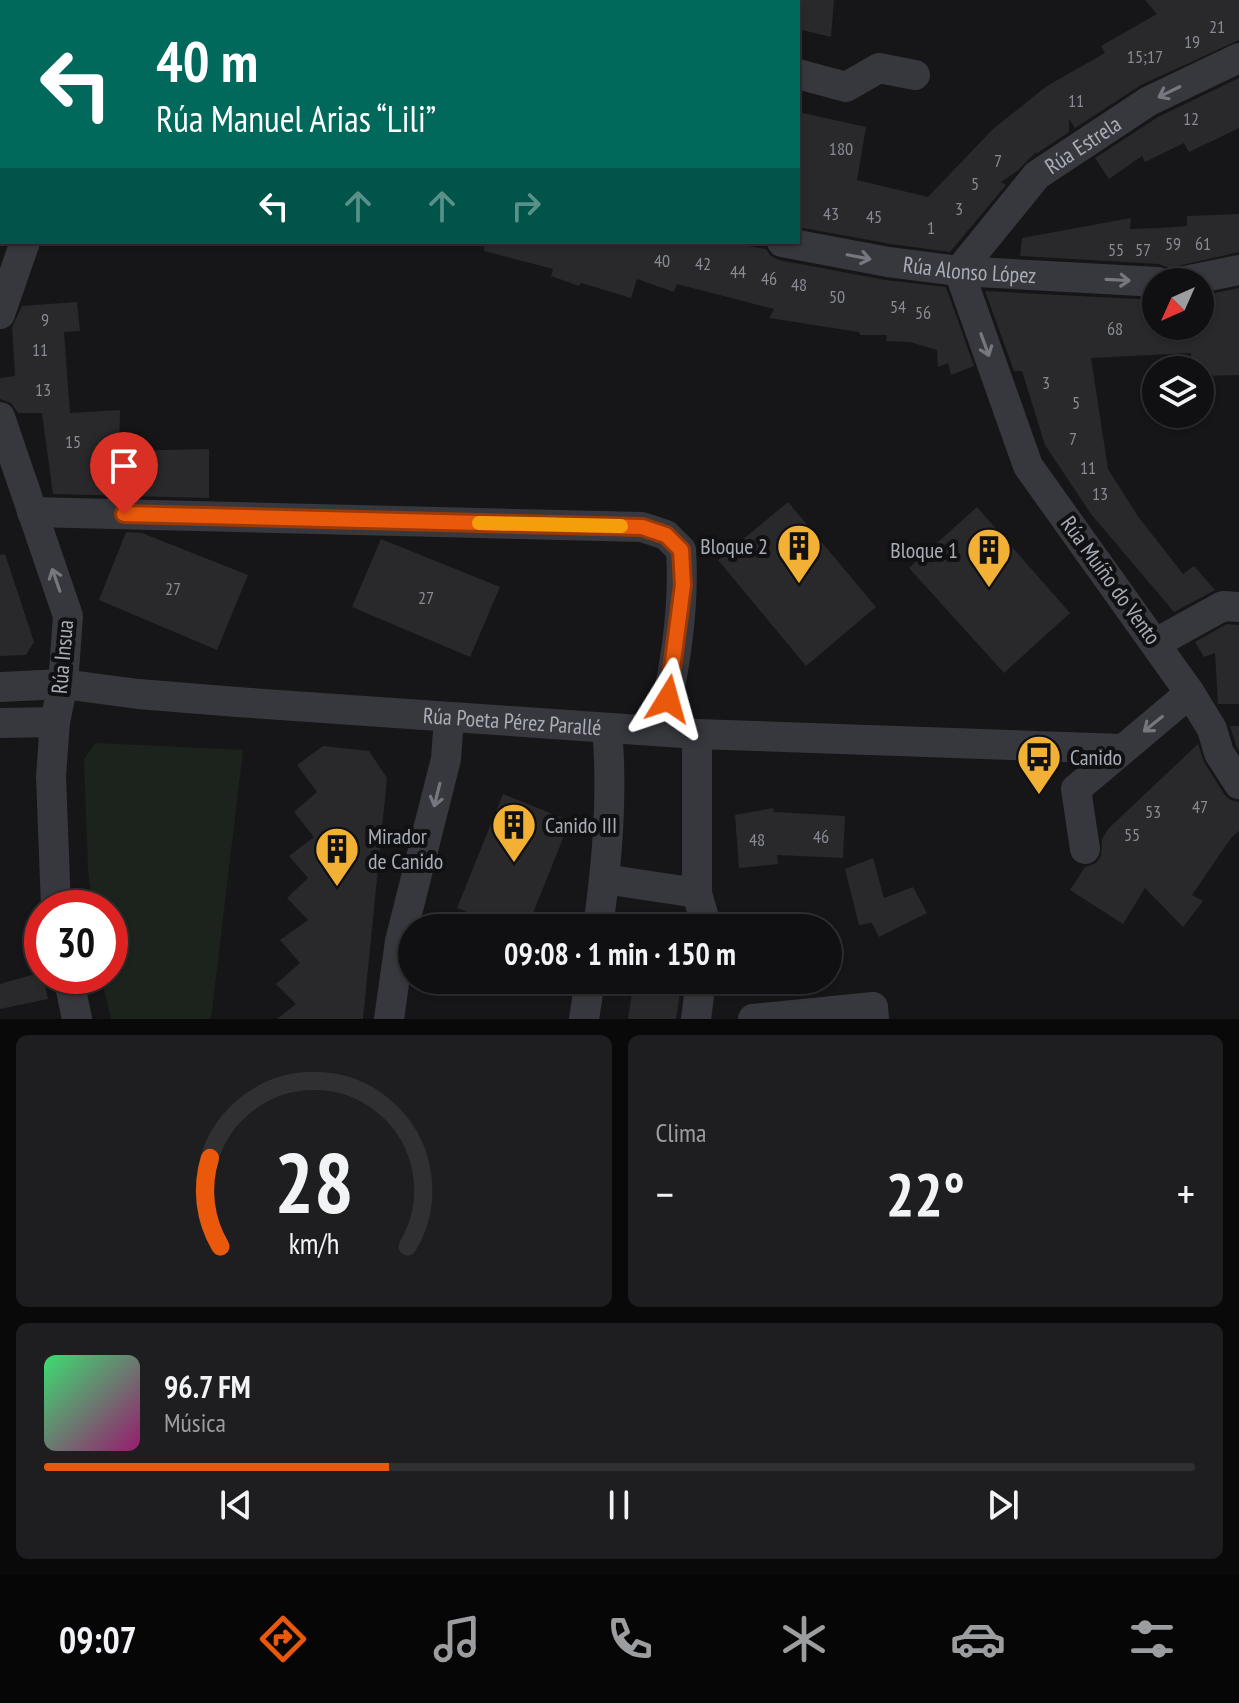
<!DOCTYPE html>
<html lang="es">
<head>
<meta charset="utf-8">
<style>
	body { margin:0; font-family:"PT Sans Narrow",sans-serif; background:#1e1e20; color:#f1f3f6; height:100vh; display:flex; flex-direction:column; font-size:30px; white-space:nowrap }
	* { box-sizing:border-box; margin:0 }
	p { font-size:26px; color:#9c9d9f }
	.icon { flex:none; width:44px; height:44px; fill:none; stroke:currentColor; stroke-width:2; stroke-linecap:round; stroke-linejoin:round }
	.map { position:relative; height:1019px; overflow:hidden }
	.drawer { display:flex; flex-direction:column; gap:16px; padding:16px; background:#09090a; flex:1 }
	.drawer>* { flex:none }
	.hud { position:absolute; left:0px; top:0px; width:800px; height:244px; box-shadow:0 2px 6px #0004,0 0 0 2px #303032; background:#00695c; color:#fff; overflow:hidden }
	.needle { width:52px; rotate:225deg }
	.tools { position:absolute; left:1142px; top:268px; display:grid; gap:16px }
	.tools a { display:grid; place-items:center; width:72px; height:72px; border-radius:50%; background:#101012; box-shadow:0 2px 6px #0004,0 0 0 2px #303032; font-size:40px }
	.speed { position:absolute; left:24px; top:890px; display:flex; gap:16px; font-size:40px; font-weight:700; text-align:center }
	.speed>* { display:grid; place-content:center; width:104px; height:104px; border-radius:50%; background:#101012; box-shadow:0 2px 6px #0004,0 0 0 2px #303032; line-height:1 }
	.speed .limit { border:12px solid #d22; background:#fff; color:#111 }
	.pin { position:absolute; display:grid; place-items:center; width:68px; height:68px; color:#fff; margin:-82px -34px; border-radius:50% 50% 50% 0; rotate:-45deg; box-shadow:0 0 8px #0007 }
	.pin .icon { rotate:45deg }
	.me { position:absolute; width:88px; margin:-44px; rotate:8deg; stroke-linejoin:round; filter:drop-shadow(0 0 6px #0008) }
	.turn { display:flex; align-items:center; gap:28px; height:168px; padding:0 24px; font-size:36px }
	.turn .icon { width:104px; height:104px; stroke-width:2.5 }
	.turn b { display:block; font-size:56px; line-height:68px }
	.lanes { display:flex; align-items:center; height:76px; padding:0 24px; background:#0003; justify-content:center; gap:40px; direction:ltr }
	.lanes .off { opacity:.35 }
	.big { font-size:60px; font-weight:700; line-height:1.1 }
	.drawer .tile { flex:1; display:flex; flex-direction:column; justify-content:center; gap:12px; min-width:0; padding:0 28px; border-radius:12px; background:#1e1e20 }
	.drawer .dial { align-items:center; gap:0 }
	.dial svg { height:208px; overflow:visible; fill:none; stroke:#303032; stroke-width:7; stroke-linecap:round; text-anchor:middle }
	.dial text { fill:#f1f3f6; stroke:none }
	.song { display:flex; align-items:center; gap:24px }
	.cover { width:96px; height:96px; border-radius:12px; background:linear-gradient(135deg,hsl(140 70% 55%),hsl(320 70% 35%)) }
	.played { height:8px; border-radius:4px; background:linear-gradient(90deg,#ea580c 30%,#303032 30%) }
	.keys { display:flex; justify-content:space-around; direction:ltr }
	.heat { display:flex; justify-content:space-between; align-items:center; font-size:44px; direction:ltr }
	.drawer .tiles { flex:1; display:grid; gap:16px; grid-template-columns:1fr 1fr }
	.tile:last-child { grid-column:span 2 }
	.trip { position:absolute; left:398px; top:914px; width:444px; height:80px; border-radius:40px; background:#101012; box-shadow:0 2px 6px #0004,0 0 0 2px #303032; font-weight:700; line-height:80px; text-align:center }
	.dock { display:flex; height:128px; justify-content:space-around; align-items:center; background:#060607; color:#9c9d9f }
	.dock .icon { width:56px; height:56px }
	.dock .selected { color:#ea580c }
	.dock b { font-size:36px; color:#f1f3f6 }
	.map>svg:first-child { display:block }
	.green { fill:#1c231d }
	.building { fill:#29292c }
	.lines { fill:none; stroke-linecap:round; stroke-linejoin:round }
	.street { stroke:#37383d; stroke-width:30 }
	.oneway { stroke:#757881 }
	.route-casing { stroke:#983908; stroke-width:20 }
	.route { stroke:#ea580c; stroke-width:14 }
	.slow { stroke:#f59e0b; stroke-width:14 }
	.labels { text-anchor:middle; dominant-baseline:central; stroke-width:8; stroke-linejoin:round; paint-order:stroke }
	.number-label { font-size:18px; fill:#888b94 }
	.street-label { font-size:22px; fill:#a8adb8; stroke:#111113 }
	.poi-label { font-size:22px; fill:#a8adb8; stroke:#111113; text-anchor:start }
</style>
</head>
<body>
<div class="map">
<svg width="1239" height="1019" viewBox="0 0 1239 1019">
	<rect width="100%" height="100%" fill="#161618"/>
	<!-- green -->
	<path class="green" d="M 96,743 L 243,750 L 211,1019 L 111,1019 L 101,976 L 110,976 L 110,908 L 92,908 L 88,869 L 84,759 Z"/>
	<!-- building -->
	<g class="building">
		<path d="M 798,0 L 834,0 L 831,37 L 798,29 Z"/>
		<path d="M 1145,0 L 1239,0 L 1239,40 L 1141,85 L 1075,128 L 1069,119 L 1069,132 L 1036,154 L 1036,152 L 1017,171 L 1001,182 L 1006,185 L 950,252 L 891,244 L 798,227 L 798,112 L 866,127 L 857,180 L 928,197 L 993,129 L 1047,86 L 1105,53 L 1101,46 L 1157,14 Z"/>
		<path d="M 1239,78 L 1239,128 L 1189,152 L 1184,143 L 1145,162 L 1142,156 L 1109,179 L 1095,158 L 1158,117 Z"/>
		<path d="M 1239,214 L 1239,252 L 1169,268 L 1159,264 L 1020,256 L 1022,238 L 1131,218 L 1130,229 L 1160,228 L 1187,226 L 1187,216 Z"/>
		<path d="M 485,242 L 726,242 L 766,249 L 771,256 L 779,260 L 885,280 L 946,287 L 974,366 L 951,375 L 948,363 L 938,367 L 937,350 L 910,342 L 886,341 L 887,335 L 860,335 L 859,332 L 769,318 L 774,309 L 677,284 L 674,292 L 637,279 L 631,298 L 581,283 L 579,286 L 551,276 L 553,269 L 484,251 Z"/>
		<path d="M 1239,288 L 1239,375 L 1200,376 L 1200,370 L 1191,370 L 1191,353 L 1091,358 L 1108,469 L 1137,515 L 1183,574 L 1194,566 L 1215,590 L 1174,612 L 1091,514 L 1045,445 L 1022,371 L 1014,371 L 985,291 L 1156,300 L 1156,326 L 1200,326 L 1200,296 Z"/>
		<path d="M 77,302 L 80,331 L 64,332 L 70,413 L 120,410 L 119,451 L 209,449 L 209,498 L 53,494 L 42,413 L 18,413 L 11,403 L 0,399 L 0,378 L 15,376 L 12,327 L 22,306 Z"/>
		<path d="M 788,502 L 876,607 L 806,666 L 718,560 Z"/>
		<path d="M 977,507 L 1070,613 L 1004,673 L 909,568 Z"/>
		<path d="M 126,532 L 142,533 L 248,575 L 217,650 L 99,600 Z"/>
		<path d="M 381,539 L 500,587 L 470,657 L 352,607 Z"/>
		<path d="M 5,554 L 34,642 L 26,655 L 0,656 L 0,555 Z"/>
		<path d="M 1227,624 L 1239,625 L 1239,704 L 1218,704 L 1215,653 L 1204,657 L 1195,642 Z"/>
		<path d="M 1230,726 L 1239,726 L 1239,751 L 1236,745 Z"/>
		<path d="M 1198,744 L 1204,762 L 1224,794 L 1230,800 L 1239,802 L 1239,831 L 1231,838 L 1192,895 L 1203,901 L 1183,927 L 1145,888 L 1123,924 L 1070,890 L 1085,867 L 1096,863 L 1101,856 L 1102,839 L 1109,828 Z"/>
		<path d="M 323,746 L 369,751 L 387,778 L 363,1019 L 277,1019 L 296,1004 L 276,984 L 300,963 L 280,940 L 308,920 L 287,898 L 308,878 L 289,856 L 314,837 L 294,812 L 317,792 L 297,765 Z"/>
		<path d="M 503,794 L 570,821 L 527,928 L 507,928 L 457,908 Z"/>
		<path d="M 773,808 L 774,812 L 845,816 L 843,858 L 777,855 L 778,864 L 739,868 L 735,815 Z"/>
		<path d="M 873,858 L 884,898 L 913,887 L 927,913 L 879,937 L 872,923 L 859,925 L 845,869 Z"/>
		<path d="M 42,972 L 48,999 L 0,1009 L 0,984 Z"/>
		<path d="M 634,980 L 682,980 L 676,1019 L 628,1019 Z"/>
	</g>
	<g class="lines">
		<!-- street -->
		<g class="street">
			<path d="M 54,0 L 54,2"/>
			<path d="M 706,2 L 706,0"/>
			<path d="M 798,74 L 846,87 L 879,68 L 915,75"/>
			<path d="M 0,95 L 2,95"/>
			<path id="s1" d="M 782,242 L 888,262 L 959,271 L 1158,282"/>
			<path d="M 1180,282 L 1239,270"/>
			<path d="M 0,314 L 25,242"/>
			<path d="M 0,417 L 68,616 L 63,684 L 55,722 L 51,776 L 56,908"/>
			<path d="M 32,512 L 642,527 L 666,535 L 681,550 C 685,610 674,672 661,731"/>
			<path d="M 1156,643 L 1223,606 L 1239,607"/>
			<path id="s2" d="M 0,687 L 63,684 L 138,694 L 237,702 L 697,734 L 1122,749"/>
			<path d="M 1190,693 L 1212,729 L 1219,753 L 1239,784"/>
			<path d="M 0,723 L 55,722"/>
			<path d="M 697,734 L 697,893 L 707,928"/>
			<path id="s3" d="M 1085,849 L 1076,789 L 1190,693 L 1028,466 L 959,271 L 1037,175 L 1149,101 L 1239,58"/>
			<path d="M 604,879 L 697,893"/>
			<path d="M 598,928 C 607,862 613,795 607,728"/>
			<path d="M 68,976 L 77,1019"/>
			<path d="M 389,1019 L 400,941 L 446,759 L 449,718"/>
			<path d="M 584,1019 L 590,980"/>
			<path d="M 696,1019 L 701,980"/>
			<path d="M 753,1019 L 873,1007 L 874,1019"/>
		</g>
	</g>
	<!-- one-way arrows -->
	<defs><path id="oneway-shaft" d="M-6 0H5M1.5-3L5.5 0L1.5 3" fill="none" stroke-width="1.6" stroke-linecap="round" stroke-linejoin="round" transform="scale(2)"/></defs>
	<g class="oneway">
		<use href="#oneway-shaft" transform="translate(1169 92) rotate(154)"/>
		<use href="#oneway-shaft" transform="translate(859 257) rotate(11)"/>
		<use href="#oneway-shaft" transform="translate(1118 280) rotate(3)"/>
		<use href="#oneway-shaft" transform="translate(985 345) rotate(70)"/>
		<use href="#oneway-shaft" transform="translate(56 580) rotate(-109)"/>
		<use href="#oneway-shaft" transform="translate(1153 724) rotate(141)"/>
		<use href="#oneway-shaft" transform="translate(437 795) rotate(104)"/>
	</g>
	<g class="lines">
		<!-- route casing -->
		<g class="route-casing">
			<path id="route" d="M 124,514 L 642,527 L 666,535 L 681,550 L 683,585 L 668,699"/>
		</g>
		<!-- route -->
		<use href="#route" class="route"/>
		<!-- slow -->
		<path class="slow" d="M 479,523 L 621,526"/>
	</g>
	<!-- icons -->
	<defs>
		<g id="building-pin" transform="scale(2.3)"><path d="M0 17L-7.5 6A9.5 9.5 0 1 1 7.5 6Z" fill="#f2b134" stroke="#111113"/><path d="M-4-6H4V6H1V3H-1V6H-4ZM-2.5-4.3h1.7v1.8h-1.7ZM.8-4.3h1.7v1.8H.8ZM-2.5-1h1.7V.8h-1.7ZM.8-1h1.7V.8H.8Z" fill="#111"/></g>
		<g id="bus-pin" transform="scale(2.3)"><path d="M0 17L-7.5 6A9.5 9.5 0 1 1 7.5 6Z" fill="#f2b134" stroke="#111113"/><path d="M-5-6H5V4H4V6H2V4H-2V6H-4V4H-5ZM-3.5-4V0h7V-4ZM-3.5 1.2v1.5H-2V1.2ZM2 1.2v1.5H3.5V1.2Z" fill="#111"/></g>
	</defs>
	<g fill-rule="evenodd">
		<use href="#building-pin" x="799" y="546"/>
		<use href="#building-pin" x="989" y="550"/>
		<use href="#bus-pin" x="1039" y="757"/>
		<use href="#building-pin" x="514" y="825"/>
		<use href="#building-pin" x="337" y="849"/>
	</g>
	<g class="labels">
		<!-- number labels -->
		<g class="number-label">
			<text x="1217" y="26">21</text>
			<text x="1192" y="41">19</text>
			<text x="1145" y="56">15;17</text>
			<text x="1076" y="100">11</text>
			<text x="1191" y="118">12</text>
			<text x="841" y="148">180</text>
			<text x="998" y="160">7</text>
			<text x="975" y="183">5</text>
			<text x="959" y="208">3</text>
			<text x="831" y="213">43</text>
			<text x="874" y="216">45</text>
			<text x="931" y="227">1</text>
			<text x="1173" y="243">59</text>
			<text x="1203" y="243">61</text>
			<text x="1116" y="249">55</text>
			<text x="1143" y="249">57</text>
			<text x="662" y="260">40</text>
			<text x="703" y="263">42</text>
			<text x="738" y="271">44</text>
			<text x="769" y="278">46</text>
			<text x="799" y="284">48</text>
			<text x="837" y="296">50</text>
			<text x="898" y="306">54</text>
			<text x="923" y="312">56</text>
			<text x="45" y="319">9</text>
			<text x="1115" y="328">68</text>
			<text x="40" y="349">11</text>
			<text x="1046" y="382">3</text>
			<text x="43" y="389">13</text>
			<text x="1076" y="402">5</text>
			<text x="1073" y="438">7</text>
			<text x="73" y="441">15</text>
			<text x="1088" y="467">11</text>
			<text x="1100" y="493">13</text>
			<text x="173" y="588">27</text>
			<text x="426" y="597">27</text>
			<text x="1200" y="806">47</text>
			<text x="1153" y="811">53</text>
			<text x="1132" y="834">55</text>
			<text x="821" y="836">46</text>
			<text x="757" y="839">48</text>
		</g>
		<!-- street labels -->
		<g class="street-label">
			<text stroke="none"><textPath href="#s3" startOffset="874">Rúa Estrela</textPath></text>
			<text stroke="none"><textPath href="#s1" startOffset="190">Rúa Alonso López</textPath></text>
			<text transform="translate(1111 580) rotate(54)">Rúa Muíño do Vento</text>
			<text transform="translate(62 657) rotate(-85)">Rúa Insua</text>
			<text stroke="none"><textPath href="#s2" startOffset="514">Rúa Poeta Pérez Parallé</textPath></text>
		</g>
		<!-- poi labels -->
		<g class="poi-label">
			<text x="768" y="546" text-anchor="end">Bloque 2</text>
			<text x="958" y="550" text-anchor="end">Bloque 1</text>
			<text x="1070" y="757">Canido</text>
			<text x="545" y="825">Canido III</text>
			<text x="368" y="836">Mirador<tspan x="368" dy="25">de Canido</tspan></text>
		</g>
	</g>
</svg>
<div class="tools">
<a><svg class="needle" viewBox="-14 -14 28 28"><path d="M0-13l5 13h-10z" fill="#e53935"/><path d="M0 13l5-13h-10z" fill="#9c9d9f"/></svg></a>
<a><svg class="icon" aria-label="layers" viewBox="0 0 24 24"><path d="M12 4l9 5-9 5-9-5zM3 14l9 5 9-5"/></svg></a>
</div>
<div class="speed"><div class="limit">30</div></div>
<div class="pin" style="left:124px;top:514px;background:#d93025"><svg class="icon" aria-label="arrive" viewBox="0 0 24 24"><path d="M6 21V4h12l-3 4 3 4H6"/></svg></div>
<svg class="me" style="left:668px;top:699px" viewBox="-20 -20 40 40"><path d="M0-17L14 15 0 8-14 15z" fill="#ea580c" stroke="#fff" stroke-width="4"/></svg>
<div class="trip">09:08 · 1 min · 150 m</div>
<div class="hud">
<div class="turn"><svg class="icon" aria-label="left" viewBox="0 0 24 24"><path d="M17 20v-9H6M10 6l-5 5 5 5"/></svg><div><b>40 m</b>Rúa Manuel Arias “Lili”</div></div>
<div class="lanes"><svg class="icon" aria-label="left" viewBox="0 0 24 24"><path d="M17 20v-9H6M10 6l-5 5 5 5"/></svg><svg class="icon off" aria-label="ahead" viewBox="0 0 24 24"><path d="M12 20V5M6 11l6-6 6 6"/></svg><svg class="icon off" aria-label="ahead" viewBox="0 0 24 24"><path d="M12 20V5M6 11l6-6 6 6"/></svg><svg class="icon off" aria-label="right" viewBox="0 0 24 24"><path d="M7 20v-9h11M14 6l5 5-5 5"/></svg></div>
</div>
</div>
<section class="drawer">
<div class="tiles">
<div class="tile dial"><svg viewBox="0 0 100 80">
<path d="M14 69A42 42 0 1 1 86 69"/>
<path d="M14 69A42 42 0 0 1 10 35" stroke="#ea580c"/>
<text x="50" y="56" font-size="32" font-weight="700">28</text>
<text x="50" y="72" font-size="11">km/h</text>
</svg></div>
<div class="tile"><p>Clima</p>
<div class="heat"><a>−</a><b class="big">22°</b><a>+</a></div>
</div>
<div class="tile">
<div class="song"><i class="cover"></i><div><b>96.7 FM</b><p>Música</p></div></div>
<div class="played"></div>
<div class="keys"><svg class="icon" aria-label="previous" viewBox="0 0 24 24"><path d="M18 5L8 12l10 7zM5 5v14"/></svg><svg class="icon" aria-label="pause" viewBox="0 0 24 24"><path d="M8 5v14M16 5v14"/></svg><svg class="icon" aria-label="next" viewBox="0 0 24 24"><path d="M6 5l10 7-10 7zM19 5v14"/></svg></div>
</div>
</div>
</section>
<nav class="dock">
<b>09:07</b>
<svg class="icon selected" aria-label="directions" viewBox="0 0 24 24"><path d="M12 3l9 9-9 9-9-9zM9 14v-3h6M13 9l2 2-2 2"/></svg>
<svg class="icon" aria-label="music" viewBox="0 0 24 24"><path d="M9 18V5l10-2v13"/><circle cx="6" cy="18" r="3"/><circle cx="16" cy="16" r="3"/></svg>
<svg class="icon" aria-label="phone" viewBox="0 0 24 24"><path d="M5 4h4l2 5-3 2q2 4 5 5l2-3 5 2v4C11 20 4 13 5 4z"/></svg>
<svg class="icon" aria-label="climate" viewBox="0 0 24 24"><path d="M12 3v18M4 7l16 10M4 17L20 7"/></svg>
<svg class="icon" aria-label="car" viewBox="0 0 24 24"><path d="M5 17H2v-5l4-1 3-4h7l3 4 3 1v5h-3M9 17h6M6 11h13"/><circle cx="7" cy="17" r="2"/><circle cx="17" cy="17" r="2"/></svg>
<svg class="icon" aria-label="filters" viewBox="0 0 24 24"><path d="M4 7h16M4 17h16"/><circle cx="9" cy="7" r="2"/><circle cx="15" cy="17" r="2"/></svg>
</nav>
</body>
</html>
